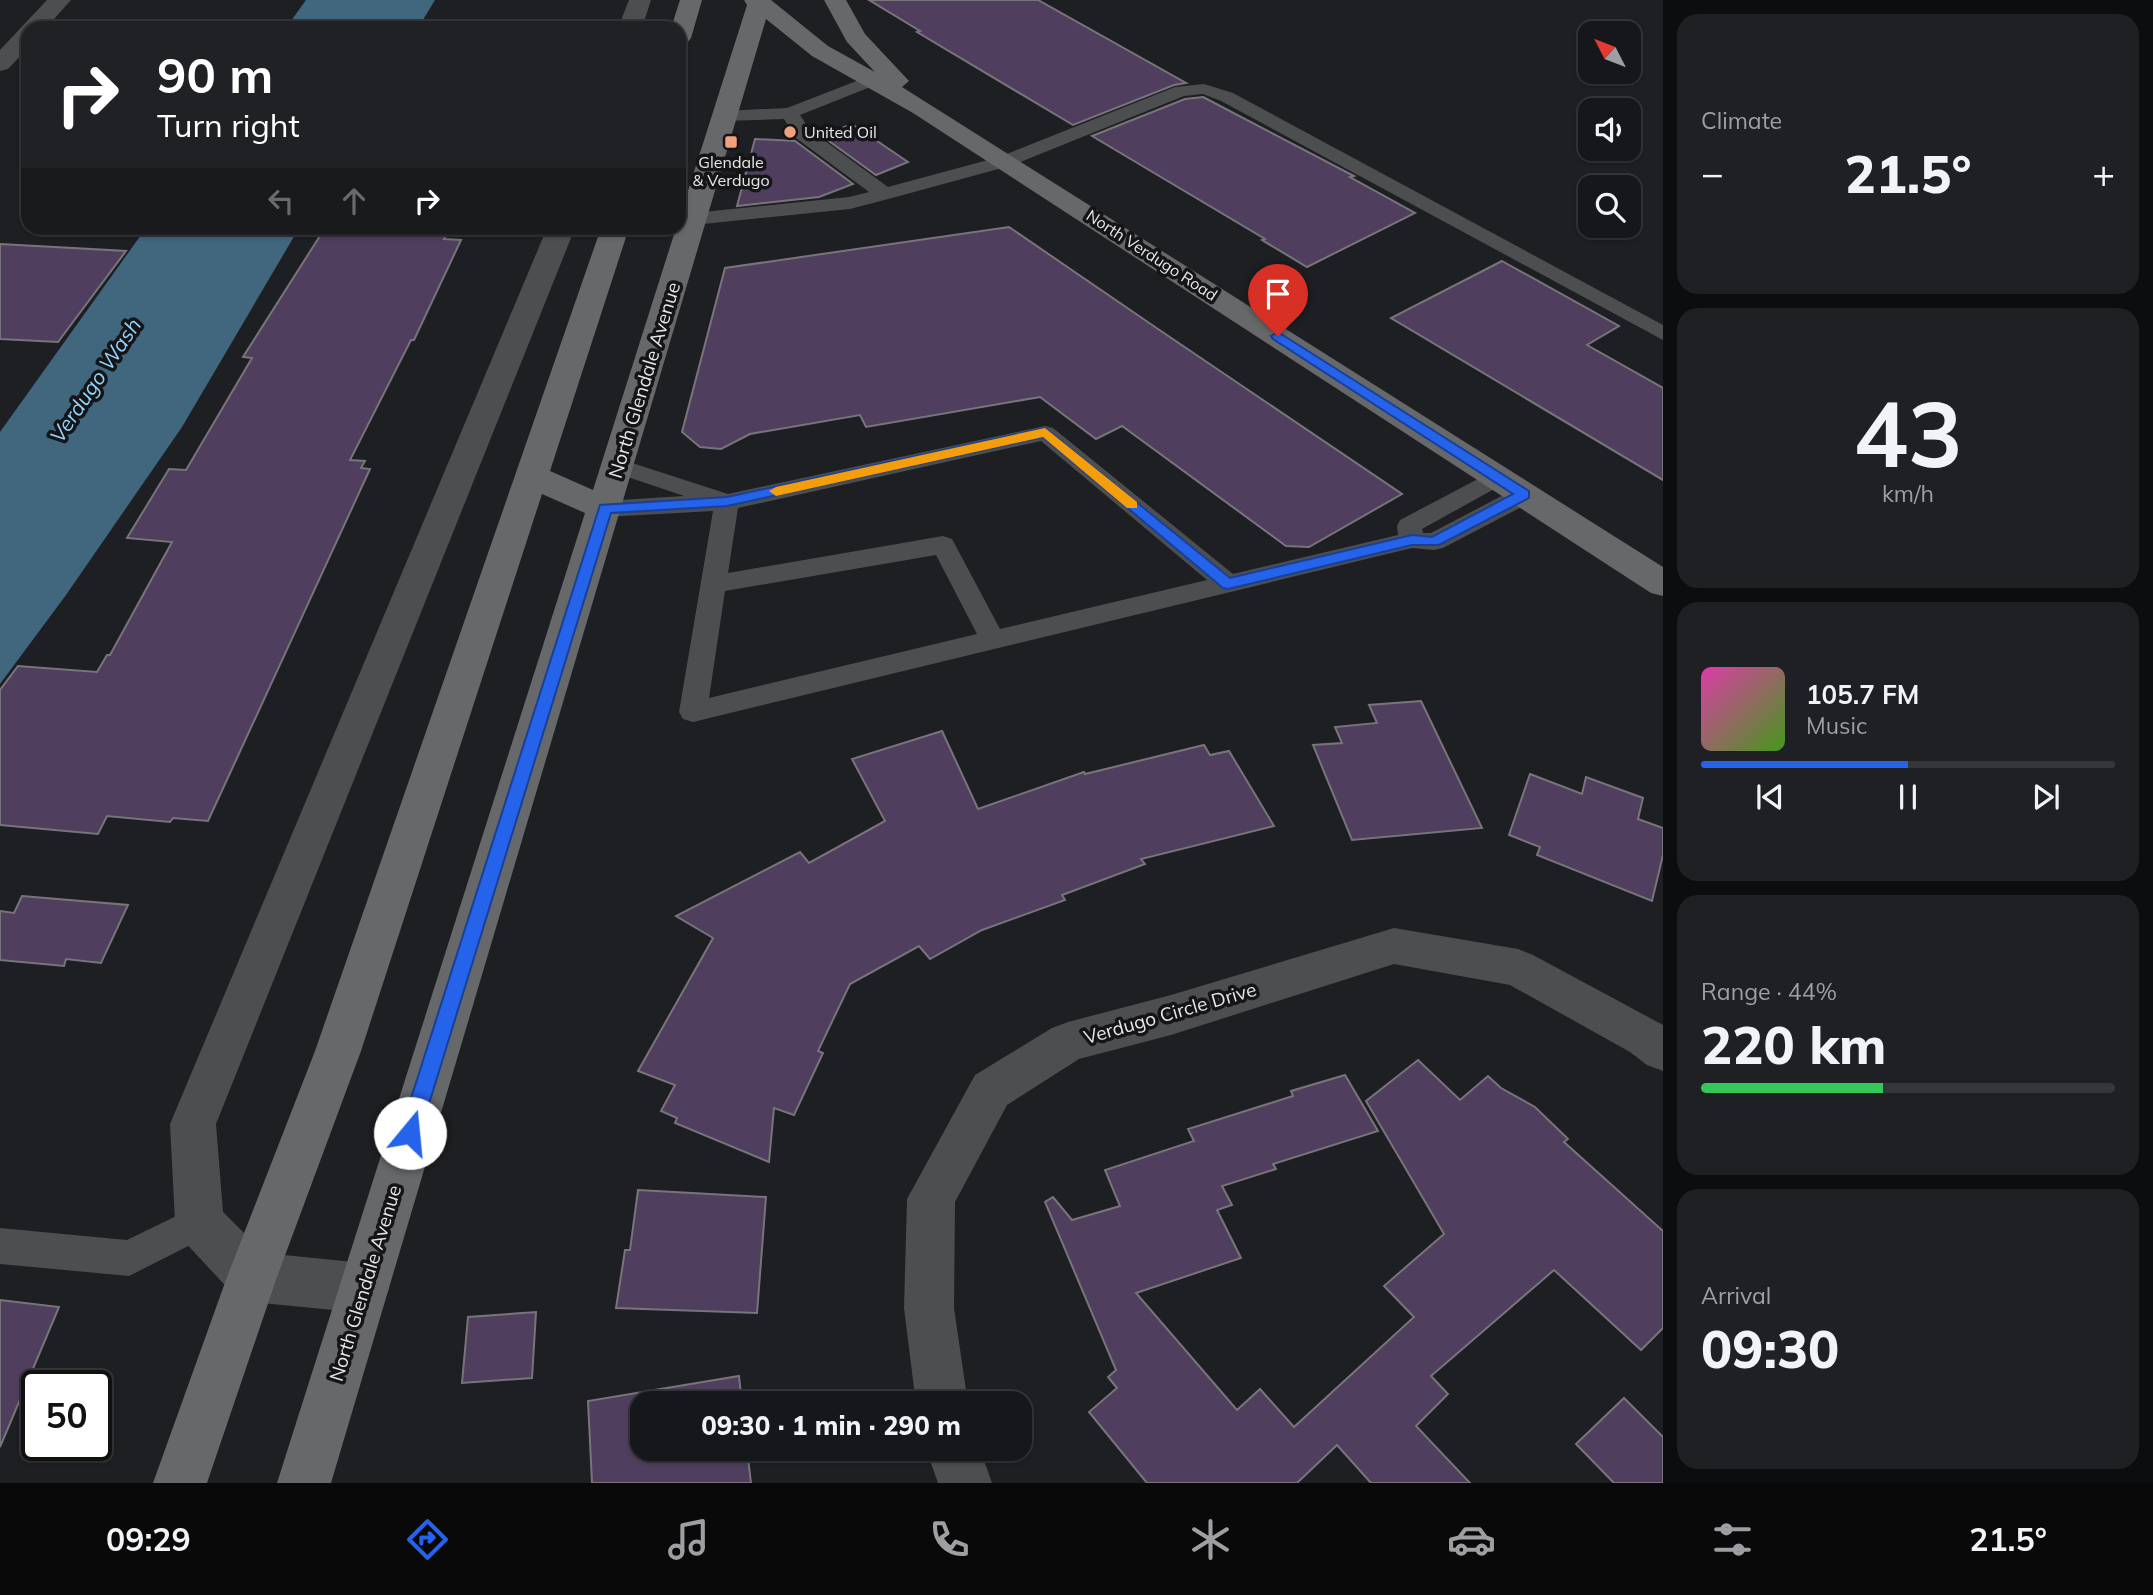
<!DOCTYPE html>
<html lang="en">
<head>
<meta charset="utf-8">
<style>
	body { margin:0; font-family:Mulish,sans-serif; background:#1f2023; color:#f1f3f6; height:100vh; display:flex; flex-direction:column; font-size:26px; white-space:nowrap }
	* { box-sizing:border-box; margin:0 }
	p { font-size:23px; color:#9e9fa2 }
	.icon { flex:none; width:38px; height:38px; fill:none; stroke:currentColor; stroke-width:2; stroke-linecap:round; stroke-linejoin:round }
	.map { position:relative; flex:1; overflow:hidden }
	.drawer { display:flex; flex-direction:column; gap:14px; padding:14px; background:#0c0d0e; width:490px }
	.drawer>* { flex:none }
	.top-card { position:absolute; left:21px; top:21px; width:665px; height:214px; border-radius:21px; box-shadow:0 2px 5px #0004,0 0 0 2px #353639; background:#202124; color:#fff; overflow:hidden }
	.needle { width:46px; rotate:312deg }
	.fabs { position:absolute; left:1578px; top:21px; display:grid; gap:14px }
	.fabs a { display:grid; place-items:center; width:63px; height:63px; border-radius:14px; background:#16171a; box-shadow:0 2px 5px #0004,0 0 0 2px #353639; font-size:35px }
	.speed { position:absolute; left:21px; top:1370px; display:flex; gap:14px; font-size:35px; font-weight:700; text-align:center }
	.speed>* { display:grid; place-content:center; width:91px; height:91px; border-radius:50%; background:#16171a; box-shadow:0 2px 5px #0004,0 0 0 2px #353639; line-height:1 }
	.speed .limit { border:4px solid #111; border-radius:10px; background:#fff; color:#111 }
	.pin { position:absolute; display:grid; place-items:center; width:60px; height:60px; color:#fff; margin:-72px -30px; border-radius:50% 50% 50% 0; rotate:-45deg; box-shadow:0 0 7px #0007 }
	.pin .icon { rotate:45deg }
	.me { position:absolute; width:77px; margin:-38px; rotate:17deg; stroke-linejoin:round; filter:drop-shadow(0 0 5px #0008) }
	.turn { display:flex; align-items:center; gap:24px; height:147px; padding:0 21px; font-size:32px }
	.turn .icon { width:91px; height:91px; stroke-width:2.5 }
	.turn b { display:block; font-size:49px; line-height:60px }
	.lanes { display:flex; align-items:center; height:66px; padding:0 21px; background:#0003; justify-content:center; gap:35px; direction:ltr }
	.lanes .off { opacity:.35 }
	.big { font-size:52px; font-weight:800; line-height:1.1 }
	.drawer .widget { flex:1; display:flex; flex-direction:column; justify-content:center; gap:10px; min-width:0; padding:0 24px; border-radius:21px; background:#1f2023 }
	.drawer .dial { align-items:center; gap:0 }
	.dial b { font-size:91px; line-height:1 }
	.song { display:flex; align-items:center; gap:21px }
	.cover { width:84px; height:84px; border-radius:10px; background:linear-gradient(135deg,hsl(320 70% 55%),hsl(100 70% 35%)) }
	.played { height:7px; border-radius:4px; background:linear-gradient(90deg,#2563eb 50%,#353639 50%) }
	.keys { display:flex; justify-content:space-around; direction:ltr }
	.heat { display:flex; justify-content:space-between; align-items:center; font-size:38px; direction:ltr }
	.charge { height:10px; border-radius:5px; background:linear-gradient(90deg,#34c759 44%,#353639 0) }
	.trip { position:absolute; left:630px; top:1391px; width:402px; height:70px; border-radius:21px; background:#16171a; box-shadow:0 2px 5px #0004,0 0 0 2px #353639; font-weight:800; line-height:70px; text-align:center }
	.dock { display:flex; height:112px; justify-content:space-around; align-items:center; background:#09090a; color:#9e9fa2 }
	.dock .icon { width:49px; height:49px }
	.dock .on { color:#2563eb }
	.dock b { font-size:32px; color:#f1f3f6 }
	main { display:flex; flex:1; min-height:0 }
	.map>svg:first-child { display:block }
	.water { fill:#40677e }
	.building { fill:#4f3e5e; stroke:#777579; stroke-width:2 }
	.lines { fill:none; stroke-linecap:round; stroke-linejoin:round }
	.service { fill:#4d4e4f; fill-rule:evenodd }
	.minor { fill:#4d4e4f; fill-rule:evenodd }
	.secondary { fill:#67686a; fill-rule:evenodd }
	.route { fill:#2563eb; stroke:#184099; stroke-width:2 }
	.slow { fill:#f59e0b }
	.poi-dot { fill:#f2a17e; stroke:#151518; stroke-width:2.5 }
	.labels { text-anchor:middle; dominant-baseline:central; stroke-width:7; stroke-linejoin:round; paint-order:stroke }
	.far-poi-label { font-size:16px; fill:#e7e7e9; stroke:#151518; text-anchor:start }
	.far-street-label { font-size:16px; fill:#e7e7e9; stroke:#151518 }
	.street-label { font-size:19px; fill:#e7e7e9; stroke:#151518 }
	.water-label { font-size:21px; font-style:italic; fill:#92d5fc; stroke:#151518 }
</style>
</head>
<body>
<main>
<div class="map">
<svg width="1663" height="1483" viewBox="0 0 1663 1483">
	<rect width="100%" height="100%" fill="#1e1f22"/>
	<!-- water -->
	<g class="water">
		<path d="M 306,0 L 435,0 L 418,28 L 286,28 Z"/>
		<path d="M 146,228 L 299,228 L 182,427 L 66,595 L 0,684 L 0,432 Z"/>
	</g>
	<!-- building -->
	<g class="building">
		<path d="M 869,0 L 1038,0 L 1186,83 L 1174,85 L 1073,125 L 917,32 L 920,31 Z"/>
		<path d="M 1203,97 L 1354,176 L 1350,177 L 1415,213 L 1307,267 L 1262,240 L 1265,239 L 1092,136 L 1185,99 Z"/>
		<path d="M 852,124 L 908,162 L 876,175 L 822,136 Z"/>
		<path d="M 755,139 L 795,141 L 853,184 L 819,197 L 737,206 Z"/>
		<path d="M 1009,227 L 1158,329 L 1402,494 L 1309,547 L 1286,546 L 1122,426 L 1096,439 L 1040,397 L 866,427 L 860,415 L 750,434 L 721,449 L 700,447 L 682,432 L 725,268 Z"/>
		<path d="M 325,228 L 420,228 L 419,230 L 448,232 L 444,239 L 461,240 L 414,340 L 411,340 L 350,460 L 365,461 L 361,468 L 370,469 L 208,821 L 173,818 L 170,822 L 107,816 L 98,834 L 0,825 L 0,690 L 18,666 L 97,672 L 107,655 L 110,655 L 172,542 L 127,538 L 169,469 L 186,470 L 252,358 L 243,357 Z"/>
		<path d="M 0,244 L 126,251 L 58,342 L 0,339 Z"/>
		<path d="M 1502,261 L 1619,326 L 1587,345 L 1663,388 L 1663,480 L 1391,318 Z"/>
		<path d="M 1421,701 L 1482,828 L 1352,840 L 1313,745 L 1342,743 L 1335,727 L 1377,723 L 1369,705 Z"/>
		<path d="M 942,731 L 978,809 L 1084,772 L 1085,774 L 1204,745 L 1210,755 L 1229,751 L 1274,826 L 1141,859 L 1145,864 L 1062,895 L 1065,900 L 982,930 L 930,959 L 919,946 L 850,984 L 818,1051 L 823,1053 L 794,1115 L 774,1108 L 769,1162 L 675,1123 L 677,1118 L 661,1111 L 675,1085 L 638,1071 L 713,938 L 676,916 L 800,852 L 809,863 L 885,821 L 852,759 Z"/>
		<path d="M 1530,774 L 1582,794 L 1586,777 L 1643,798 L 1638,819 L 1663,828 L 1663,855 L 1652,901 L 1537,855 L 1540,847 L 1509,835 Z"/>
		<path d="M 22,896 L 128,905 L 101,963 L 66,959 L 64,966 L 0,960 L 0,911 L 14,913 Z"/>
		<path d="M 1418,1060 L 1460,1100 L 1488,1076 L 1501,1088 L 1535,1107 L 1568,1139 L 1564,1142 L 1663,1231 L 1663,1328 L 1641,1350 L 1554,1270 L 1431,1376 L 1448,1394 L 1416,1426 L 1470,1483 L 1371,1483 L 1337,1445 L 1297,1483 L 1147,1483 L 1089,1412 L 1117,1388 L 1108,1377 L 1116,1370 L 1045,1202 L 1053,1197 L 1072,1220 L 1120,1206 L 1105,1170 L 1194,1141 L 1188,1129 L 1293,1096 L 1291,1091 L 1345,1075 L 1378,1131 L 1273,1164 L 1276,1169 L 1222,1186 L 1232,1205 L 1217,1210 L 1241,1258 L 1136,1293 L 1237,1410 L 1260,1389 L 1294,1427 L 1414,1317 L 1384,1286 L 1444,1234 L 1366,1101 Z"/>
		<path d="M 638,1190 L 766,1197 L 757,1313 L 616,1308 L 625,1250 L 630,1250 Z"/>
		<path d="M 0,1300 L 59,1307 L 0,1447 Z"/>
		<path d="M 536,1312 L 532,1378 L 462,1383 L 468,1317 Z"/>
		<path d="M 739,1376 L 742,1404 L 642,1404 L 642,1449 L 747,1449 L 751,1483 L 592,1483 L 588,1401 Z"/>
		<path d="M 1624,1398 L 1663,1437 L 1663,1483 L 1614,1483 L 1576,1444 Z"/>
	</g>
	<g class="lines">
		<!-- service -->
		<g class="service">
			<path d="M 872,75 L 881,80 L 878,84 L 800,115 L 810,130 L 888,187 L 999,157 L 1175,87 L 1204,84 L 1233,93 L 1663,325 L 1663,340 L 1221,101 L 1203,94 L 1184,96 L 1013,165 L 892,198 L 850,209 L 693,225 L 686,223 L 683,219 L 686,215 L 693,213 L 849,197 L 869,192 L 796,138 L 784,119 L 723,121 L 714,116 L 723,111 L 787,108 Z"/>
			<path d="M 1045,426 L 1053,428 L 1233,574 L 1398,535 L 1397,526 L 1400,520 L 1497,469 L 1505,471 L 1509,477 L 1505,483 L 1422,529 L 1423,533 L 1431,533 L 1515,489 L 1524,487 L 1533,489 L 1536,495 L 1533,501 L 1443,548 L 1434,550 L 1412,548 L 693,722 L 683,719 L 679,712 L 713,511 L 605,517 L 596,515 L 593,509 L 596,503 L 605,501 L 684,496 L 610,471 L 606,466 L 610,461 L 618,458 L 626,461 L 728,494 ZM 1041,441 L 1207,580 L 1000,629 L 952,539 L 943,536 L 728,573 L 738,508 ZM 936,555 L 977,634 L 709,698 L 725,591 Z"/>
			<path d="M 199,1205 L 212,1210 L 217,1222 L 212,1234 L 129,1276 L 0,1264 L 0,1228 L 127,1240 Z"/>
		</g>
		<!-- minor -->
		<g class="minor">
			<path d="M 47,0 L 71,0 L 46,28 L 28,28 L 28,48 L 8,69 L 0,71 L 0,50 Z"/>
			<path d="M 629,0 L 651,0 L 642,28 L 618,28 Z"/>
			<path d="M 547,228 L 575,228 L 216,1124 L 223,1212 L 264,1253 L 364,1263 L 382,1270 L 389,1288 L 382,1306 L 364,1313 L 252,1302 L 234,1295 L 182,1239 L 175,1222 L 170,1124 Z"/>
			<path d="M 1394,928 L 1518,949 L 1533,955 L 1663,1025 L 1663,1071 L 1647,1065 L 1630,1052 L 1510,985 L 1394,964 L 1171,1035 L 1079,1059 L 1007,1105 L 955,1202 L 954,1308 L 968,1404 L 916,1404 L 904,1308 L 907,1199 L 975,1075 L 1052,1028 L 1068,1022 L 1171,995 Z"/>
			<path d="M 926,1449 L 980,1449 L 992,1483 L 938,1483 Z"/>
		</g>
		<!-- secondary -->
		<g class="secondary">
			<path d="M 680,0 L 702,0 L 691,38 L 687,43 L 679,45 L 679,28 L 671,28 Z"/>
			<path d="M 744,0 L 771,0 L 828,46 L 875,72 L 847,42 L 824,0 L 846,0 L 865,34 L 909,81 L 902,87 L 1663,567 L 1663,596 L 1651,593 L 913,113 L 812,56 L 766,19 L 331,1483 L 277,1483 L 585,513 L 542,494 L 361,1051 L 277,1277 L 207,1483 L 153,1483 L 227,1277 L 315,1051 L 601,228 L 629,228 L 550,471 L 593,490 L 676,228 L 679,228 L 679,219 L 747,5 Z"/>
		</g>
	</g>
	<!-- route -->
	<path class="route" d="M 1278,332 L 1529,491 L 1529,498 L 1439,545 L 1412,545 L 1228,589 L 1223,588 L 1043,437 L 727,506 L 611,513 L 420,1133 L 417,1139 L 410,1142 L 403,1139 L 400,1133 L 600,505 L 727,497 L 1045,428 L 1230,578 L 1412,535 L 1432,537 L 1513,494 L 1273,339 L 1271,336 Z"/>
	<!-- slow -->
	<path class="slow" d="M 1045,428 L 1137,502 L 1137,508 L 1127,508 L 1043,437 L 776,496 L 769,491 L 776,487 Z"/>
	<!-- markers -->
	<g class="poi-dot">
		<circle cx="790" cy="132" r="7"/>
		<rect x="724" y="135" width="14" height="14" rx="3.5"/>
	</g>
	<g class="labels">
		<!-- far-poi labels -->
		<g class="far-poi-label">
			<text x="804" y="132">United Oil</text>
			<text x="731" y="162" text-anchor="middle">Glendale<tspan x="731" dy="18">&amp; Verdugo</tspan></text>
		</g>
		<!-- far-street labels -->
		<g class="far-street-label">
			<text transform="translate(1152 255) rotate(33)">North Verdugo Road</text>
		</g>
		<!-- street labels -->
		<g class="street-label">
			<text transform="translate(644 380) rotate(-73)">North Glendale Avenue</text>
			<text transform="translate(1170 1013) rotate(-16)">Verdugo Circle Drive</text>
			<text transform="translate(365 1283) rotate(-73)">North Glendale Avenue</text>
		</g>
		<!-- water labels -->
		<g class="water-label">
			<text transform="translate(95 380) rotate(-56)">Verdugo Wash</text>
		</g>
	</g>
</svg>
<div class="fabs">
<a><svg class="needle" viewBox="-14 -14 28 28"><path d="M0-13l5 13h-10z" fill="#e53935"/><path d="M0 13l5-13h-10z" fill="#9e9fa2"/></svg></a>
<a><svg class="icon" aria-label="sound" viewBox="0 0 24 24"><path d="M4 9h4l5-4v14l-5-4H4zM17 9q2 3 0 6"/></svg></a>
<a><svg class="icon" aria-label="search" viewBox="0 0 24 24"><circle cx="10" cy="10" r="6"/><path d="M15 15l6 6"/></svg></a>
</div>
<div class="speed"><div class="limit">50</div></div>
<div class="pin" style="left:1278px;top:336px;background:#d93025"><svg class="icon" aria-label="arrive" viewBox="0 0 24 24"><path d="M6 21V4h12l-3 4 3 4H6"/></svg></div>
<svg class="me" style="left:410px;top:1133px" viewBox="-20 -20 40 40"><circle r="19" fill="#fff"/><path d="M0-13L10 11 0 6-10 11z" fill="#2563eb"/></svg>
<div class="trip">09:30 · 1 min · 290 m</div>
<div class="top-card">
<div class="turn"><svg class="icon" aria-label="right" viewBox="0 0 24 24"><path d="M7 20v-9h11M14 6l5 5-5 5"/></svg><div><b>90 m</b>Turn right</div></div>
<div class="lanes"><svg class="icon off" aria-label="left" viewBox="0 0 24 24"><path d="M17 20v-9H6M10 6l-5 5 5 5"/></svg><svg class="icon off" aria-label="ahead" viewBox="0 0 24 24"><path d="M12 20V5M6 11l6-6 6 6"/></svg><svg class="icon" aria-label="right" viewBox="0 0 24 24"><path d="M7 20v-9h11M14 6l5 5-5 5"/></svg></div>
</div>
</div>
<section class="drawer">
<div class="widget"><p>Climate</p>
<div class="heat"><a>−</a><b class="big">21.5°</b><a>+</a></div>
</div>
<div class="widget dial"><b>43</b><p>km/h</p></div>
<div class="widget">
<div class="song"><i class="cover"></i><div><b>105.7 FM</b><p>Music</p></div></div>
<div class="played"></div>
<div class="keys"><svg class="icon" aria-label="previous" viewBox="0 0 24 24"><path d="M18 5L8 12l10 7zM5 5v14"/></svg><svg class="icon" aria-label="pause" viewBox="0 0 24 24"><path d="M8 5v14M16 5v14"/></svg><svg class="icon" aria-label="next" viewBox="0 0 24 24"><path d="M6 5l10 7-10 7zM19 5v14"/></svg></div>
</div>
<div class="widget"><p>Range · 44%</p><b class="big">220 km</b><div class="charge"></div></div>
<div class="widget"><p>Arrival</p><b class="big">09:30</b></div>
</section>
</main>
<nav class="dock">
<b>09:29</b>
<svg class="icon on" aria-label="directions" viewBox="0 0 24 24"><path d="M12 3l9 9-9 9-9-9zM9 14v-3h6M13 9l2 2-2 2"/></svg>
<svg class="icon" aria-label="music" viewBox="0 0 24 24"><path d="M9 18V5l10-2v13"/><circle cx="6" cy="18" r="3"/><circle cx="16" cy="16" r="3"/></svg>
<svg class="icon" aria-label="phone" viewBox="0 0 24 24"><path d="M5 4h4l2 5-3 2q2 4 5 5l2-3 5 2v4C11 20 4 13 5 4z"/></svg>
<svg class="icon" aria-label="climate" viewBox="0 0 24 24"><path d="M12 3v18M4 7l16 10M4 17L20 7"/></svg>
<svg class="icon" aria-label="car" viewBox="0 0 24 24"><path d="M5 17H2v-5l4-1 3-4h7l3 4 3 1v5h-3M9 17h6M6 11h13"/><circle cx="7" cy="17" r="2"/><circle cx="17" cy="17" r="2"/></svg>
<svg class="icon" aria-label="filters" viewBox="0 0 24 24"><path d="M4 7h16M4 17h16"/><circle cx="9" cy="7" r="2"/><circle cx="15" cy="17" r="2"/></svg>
<b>21.5°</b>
</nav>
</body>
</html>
